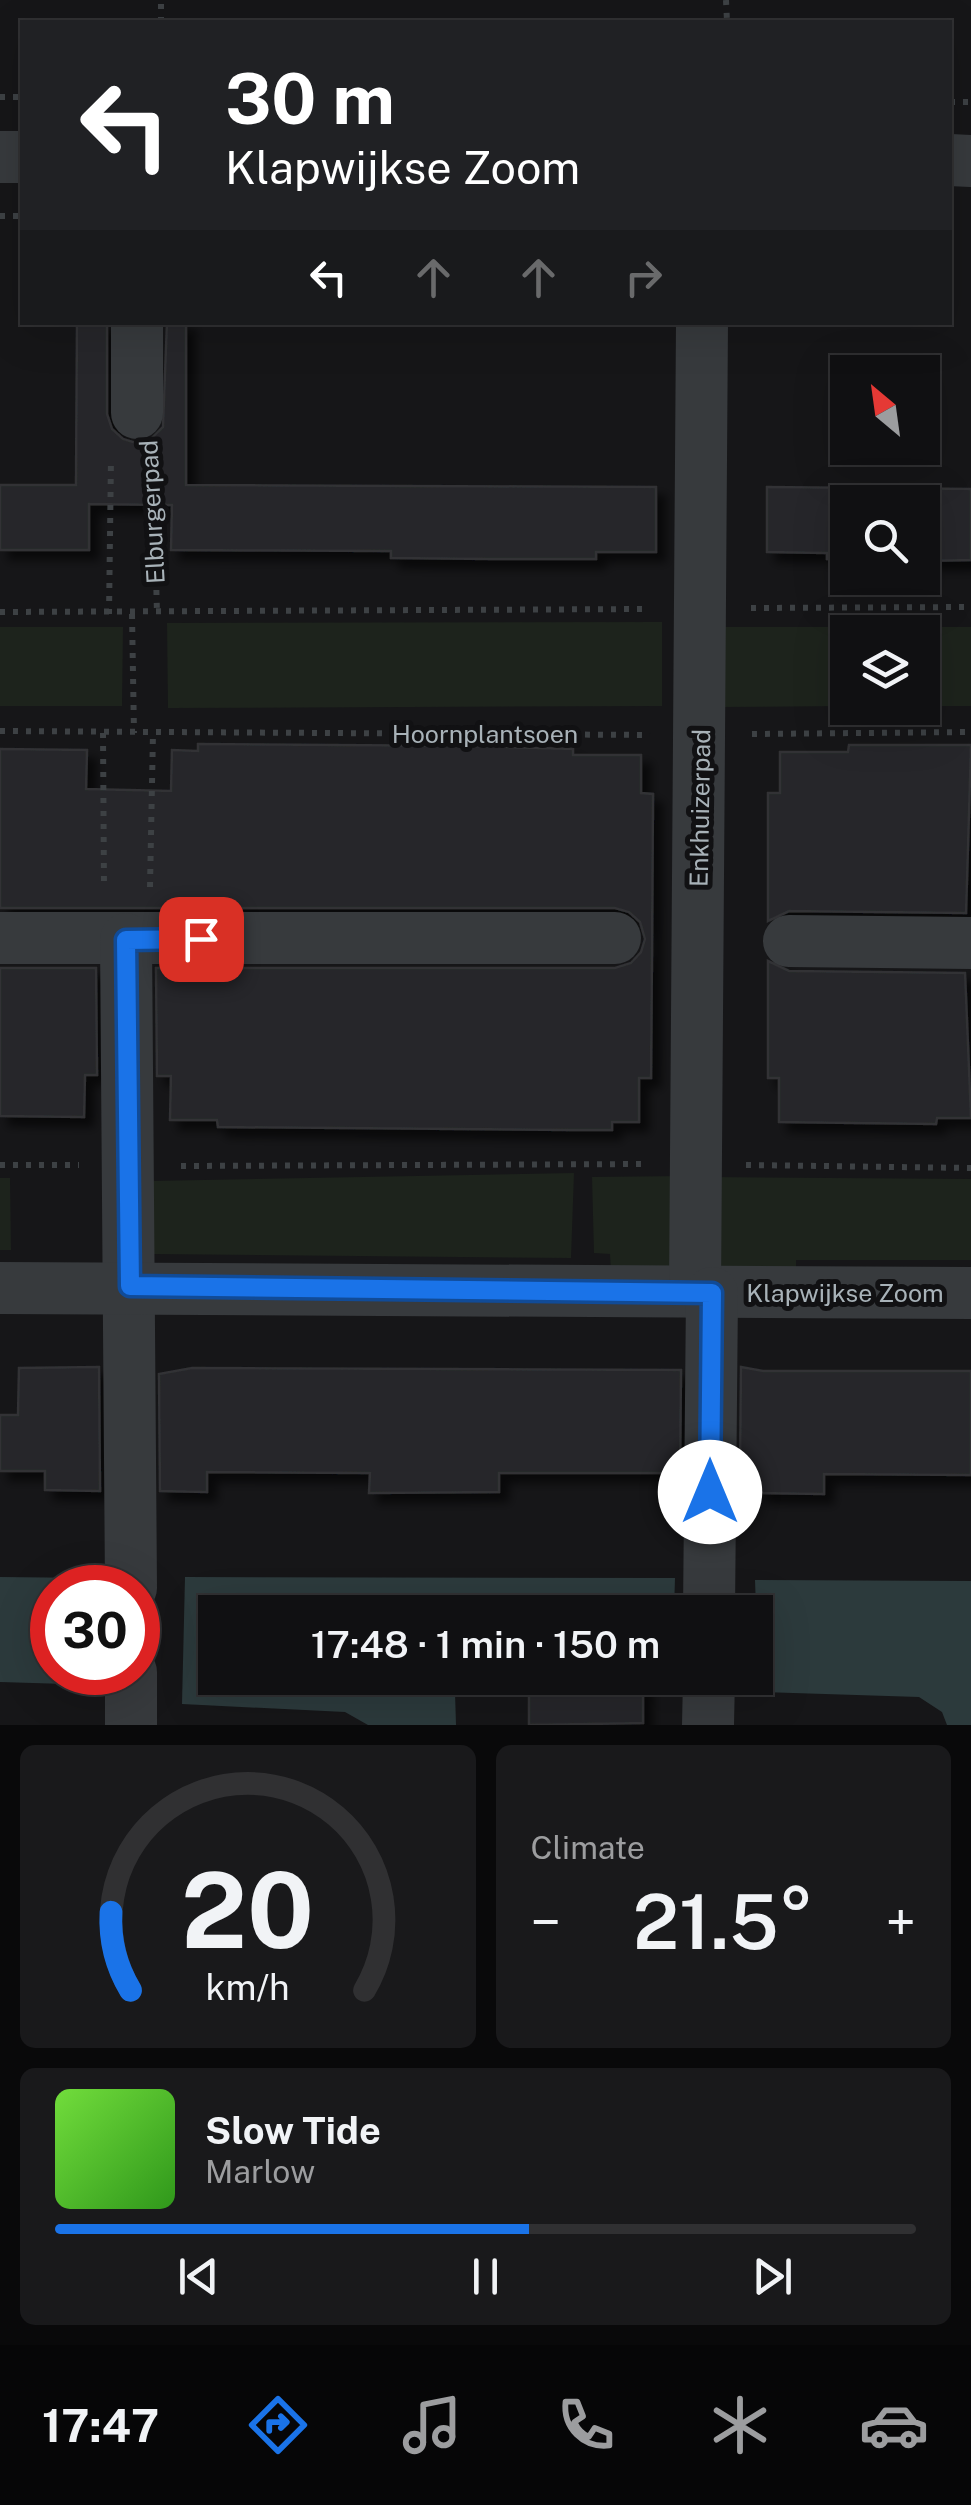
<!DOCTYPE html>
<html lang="en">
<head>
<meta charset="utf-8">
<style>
	body { margin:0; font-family:"Public Sans",sans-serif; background:#19191b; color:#f1f3f6; height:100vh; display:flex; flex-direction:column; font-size:38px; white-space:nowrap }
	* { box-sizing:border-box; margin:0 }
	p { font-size:32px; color:#9c9d9f }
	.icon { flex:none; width:55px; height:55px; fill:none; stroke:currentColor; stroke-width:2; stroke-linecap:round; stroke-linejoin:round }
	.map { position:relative; height:1725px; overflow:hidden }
	.drawer { display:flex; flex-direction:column; gap:20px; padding:20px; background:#09090a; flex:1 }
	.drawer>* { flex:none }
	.banner { position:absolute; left:20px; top:20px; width:932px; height:305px; border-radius:0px; box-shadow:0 10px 40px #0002,0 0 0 2px #303032; background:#202124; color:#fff; overflow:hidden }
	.needle { width:65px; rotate:331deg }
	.buttons { position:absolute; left:830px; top:355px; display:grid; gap:20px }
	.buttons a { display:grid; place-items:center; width:110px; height:110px; border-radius:0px; background:#101012; box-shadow:0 10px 40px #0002,0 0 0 2px #303032; font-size:50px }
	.speed { position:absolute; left:30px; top:1565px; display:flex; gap:20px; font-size:50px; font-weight:700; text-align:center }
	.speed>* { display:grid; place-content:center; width:130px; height:130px; border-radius:50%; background:#101012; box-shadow:0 10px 40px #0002,0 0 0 2px #303032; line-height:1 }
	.speed .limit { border:15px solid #d22; background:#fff; color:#111 }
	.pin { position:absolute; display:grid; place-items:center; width:85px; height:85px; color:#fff; margin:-42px; border-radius:20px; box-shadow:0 5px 15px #0006 }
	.me { position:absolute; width:110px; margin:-55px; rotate:0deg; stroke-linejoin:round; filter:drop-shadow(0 0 8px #0008) }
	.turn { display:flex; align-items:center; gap:35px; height:210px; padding:0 40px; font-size:45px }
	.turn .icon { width:130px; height:130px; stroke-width:2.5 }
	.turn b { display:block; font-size:70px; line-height:85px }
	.lanes { display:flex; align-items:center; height:95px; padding:0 40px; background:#0003; justify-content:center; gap:50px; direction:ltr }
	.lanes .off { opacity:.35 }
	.big { font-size:75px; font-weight:600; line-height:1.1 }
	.drawer .widget { flex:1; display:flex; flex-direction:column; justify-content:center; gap:15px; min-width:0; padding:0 35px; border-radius:15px; background:#19191b }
	.drawer .dial { align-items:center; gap:0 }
	.dial svg { height:260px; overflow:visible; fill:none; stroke:#303032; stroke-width:7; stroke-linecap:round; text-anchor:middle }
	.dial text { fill:#f1f3f6; stroke:none }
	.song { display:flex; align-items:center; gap:30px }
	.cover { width:120px; height:120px; border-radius:15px; background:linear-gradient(135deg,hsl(100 70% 55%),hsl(110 70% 35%)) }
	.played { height:10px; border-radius:5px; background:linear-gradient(90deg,#1a73e8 55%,#303032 55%) }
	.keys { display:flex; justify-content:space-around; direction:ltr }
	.heat { display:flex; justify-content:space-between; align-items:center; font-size:55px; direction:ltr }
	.drawer .tiles { flex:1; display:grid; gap:20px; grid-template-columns:1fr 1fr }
	.widget:last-child { grid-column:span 2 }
	.trip { position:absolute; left:198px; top:1595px; width:575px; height:100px; border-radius:0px; background:#101012; box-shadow:0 10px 40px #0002,0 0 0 2px #303032; font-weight:600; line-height:100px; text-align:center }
	.tabs { display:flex; height:160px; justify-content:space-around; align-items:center; background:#060607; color:#9c9d9f }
	.tabs .icon { width:70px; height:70px }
	.tabs .current { color:#1a73e8 }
	.tabs b { font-size:45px; color:#f1f3f6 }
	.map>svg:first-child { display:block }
	.green { fill:#1d231c }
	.water { fill:#2c3a3c }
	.building { fill:#262729; stroke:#303134; stroke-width:2.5; filter:url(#shadow) }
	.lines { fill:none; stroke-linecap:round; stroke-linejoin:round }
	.path { stroke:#3d4144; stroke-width:6; stroke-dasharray:5 8; stroke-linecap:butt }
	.minor { stroke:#373a3d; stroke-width:52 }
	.route-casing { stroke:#114b97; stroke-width:25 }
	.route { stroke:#1a73e8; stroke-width:18 }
	.labels { text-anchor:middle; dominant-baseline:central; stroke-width:10; stroke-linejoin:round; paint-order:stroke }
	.street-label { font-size:25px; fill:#a8b2b8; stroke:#111113 }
</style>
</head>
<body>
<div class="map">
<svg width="971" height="1725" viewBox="0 0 971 1725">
	<defs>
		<filter id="shadow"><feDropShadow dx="9" dy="9" stdDeviation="5" flood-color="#0009"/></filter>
	</defs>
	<rect width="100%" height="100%" fill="#161618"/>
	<!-- green -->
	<g class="green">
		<path d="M 662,622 L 662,706 L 168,708 L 167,623 Z"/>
		<path d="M 0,627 L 123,627 L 122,706 L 0,706 Z"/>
		<path d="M 720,627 L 971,627 L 971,706 L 923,706 L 922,632 L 848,632 L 847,706 L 720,707 Z"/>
		<path d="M 574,1173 L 571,1258 L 153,1254 L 150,1181 Z"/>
		<path d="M 685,1176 L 684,1272 L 611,1272 L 610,1254 L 594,1253 L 592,1177 Z"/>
		<path d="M 708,1177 L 971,1179 L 971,1260 L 796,1260 L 796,1271 L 708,1270 Z"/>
		<path d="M 0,1178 L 10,1178 L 11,1250 L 0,1250 Z"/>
	</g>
	<!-- water -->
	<g class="water">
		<path d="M 0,1577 L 93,1578 L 93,1587 L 52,1588 L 52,1672 L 98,1673 L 99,1685 L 0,1682 Z"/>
		<path d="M 185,1577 L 675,1578 L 674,1612 L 215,1612 L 215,1678 L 461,1678 L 455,1692 L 456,1725 L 368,1725 L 345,1712 L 182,1704 Z"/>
		<path d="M 755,1580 L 971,1581 L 971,1725 L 947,1725 L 942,1712 L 919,1697 L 759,1692 Z"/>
	</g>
	<!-- building -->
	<g class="building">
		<path d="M 77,322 L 107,322 L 107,414 L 112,429 L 123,439 L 136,443 L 151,439 L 163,427 L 167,322 L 186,322 L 186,485 L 656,487 L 656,552 L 596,552 L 596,559 L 493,559 L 391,558 L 391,551 L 171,550 L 172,505 L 89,504 L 89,550 L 0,550 L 0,485 L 76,485 Z"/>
		<path d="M 767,487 L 971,489 L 971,560 L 922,561 L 922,502 L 848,502 L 848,559 L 827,559 L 827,553 L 767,552 Z"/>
		<path d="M 198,744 L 470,746 L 573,749 L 573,755 L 641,755 L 641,793 L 653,794 L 652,951 L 651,1078 L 639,1078 L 639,1122 L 612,1122 L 612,1130 L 572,1130 L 218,1127 L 217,1120 L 170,1120 L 171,1076 L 157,1076 L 156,968 L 615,968 L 631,963 L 641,952 L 645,939 L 640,922 L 629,912 L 615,908 L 0,908 L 0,749 L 87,750 L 86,789 L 171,791 L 172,750 L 198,751 Z"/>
		<path d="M 849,745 L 971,745 L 966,913 L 789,911 L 768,921 L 768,793 L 780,793 L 780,752 L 848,752 Z"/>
		<path d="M 768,961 L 789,971 L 965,973 L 971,1118 L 937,1118 L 936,1124 L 779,1122 L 779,1078 L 768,1078 Z"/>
		<path d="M 0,968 L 96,968 L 97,1075 L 85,1075 L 84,1117 L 0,1116 Z"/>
		<path d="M 99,1367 L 100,1491 L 45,1490 L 45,1471 L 0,1471 L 0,1415 L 18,1415 L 19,1368 Z"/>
		<path d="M 741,1367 L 763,1371 L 971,1371 L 971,1475 L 824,1474 L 824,1494 L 757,1493 L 757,1474 L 740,1474 Z"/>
		<path d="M 192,1368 L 681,1370 L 680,1473 L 499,1473 L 499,1492 L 369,1493 L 370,1473 L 207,1472 L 207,1492 L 160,1491 L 159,1374 Z"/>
		<path d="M 529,1681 L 643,1682 L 643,1723 L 529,1725 Z"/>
	</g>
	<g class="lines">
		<!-- path -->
		<g class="path">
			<path d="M 726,0 L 727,22"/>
			<path d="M 161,22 L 161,0"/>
			<path d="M 0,97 L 22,97"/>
			<path d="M 950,102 L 971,102"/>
			<path d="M 0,216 L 22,216"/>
			<path d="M 153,460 L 157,614"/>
			<path d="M 751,608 L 971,607"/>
			<path d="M 0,612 L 649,609"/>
			<path d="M 109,614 L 111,458"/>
			<path d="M 132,614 L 134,733"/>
			<path d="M 0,731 L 650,735"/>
			<path d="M 103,733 L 104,888"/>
			<path d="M 752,734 L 971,732"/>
			<path d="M 150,887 L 153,733"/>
			<path d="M 0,1165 L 79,1165"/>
			<path d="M 746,1165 L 971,1168"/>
			<path d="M 181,1166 L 644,1164"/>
		</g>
		<!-- minor -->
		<g class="minor">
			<path d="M 0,157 L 22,157"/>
			<path d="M 950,160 L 971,161"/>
			<path d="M 137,322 L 137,413"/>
			<path d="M 0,938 L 615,938"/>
			<path d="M 126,939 L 131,1588"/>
			<path d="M 789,941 L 971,943"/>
			<path d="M 0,1288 L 971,1293"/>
			<path d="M 695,1293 L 702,322"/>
			<path d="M 709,1612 L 712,1293"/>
			<path d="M 131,1672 L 131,1725"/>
			<path d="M 708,1725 L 709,1678"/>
		</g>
	</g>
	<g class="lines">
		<!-- route casing -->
		<g class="route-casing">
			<path id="route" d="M 201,939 L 126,940 L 130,1286 L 712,1293 L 710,1492"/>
		</g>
		<!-- route -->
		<use href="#route" class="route"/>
	</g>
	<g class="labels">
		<!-- street labels -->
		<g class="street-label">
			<text transform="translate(152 512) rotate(-93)">Elburgerpad</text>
			<text x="485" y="734">Hoornplantsoen</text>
			<text transform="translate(700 808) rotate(-89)">Enkhuizerpad</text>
			<text x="845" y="1293">Klapwijkse Zoom</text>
		</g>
	</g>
</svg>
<div class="buttons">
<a><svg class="needle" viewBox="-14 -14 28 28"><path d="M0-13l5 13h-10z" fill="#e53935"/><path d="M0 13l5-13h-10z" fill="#9c9d9f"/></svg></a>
<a><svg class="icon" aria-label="search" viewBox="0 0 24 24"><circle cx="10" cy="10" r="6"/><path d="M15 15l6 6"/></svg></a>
<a><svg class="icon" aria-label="layers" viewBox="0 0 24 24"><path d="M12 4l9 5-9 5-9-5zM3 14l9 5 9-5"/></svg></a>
</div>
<div class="speed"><div class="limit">30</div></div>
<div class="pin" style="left:201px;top:939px;background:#d93025"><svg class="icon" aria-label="arrive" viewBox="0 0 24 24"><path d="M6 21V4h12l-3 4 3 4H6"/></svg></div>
<svg class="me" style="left:710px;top:1492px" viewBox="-20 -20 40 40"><circle r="19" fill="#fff"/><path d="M0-13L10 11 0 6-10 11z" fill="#1a73e8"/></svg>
<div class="trip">17:48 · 1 min · 150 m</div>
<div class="banner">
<div class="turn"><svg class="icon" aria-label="left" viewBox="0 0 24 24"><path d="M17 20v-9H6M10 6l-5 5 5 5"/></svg><div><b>30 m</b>Klapwijkse Zoom</div></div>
<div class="lanes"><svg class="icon" aria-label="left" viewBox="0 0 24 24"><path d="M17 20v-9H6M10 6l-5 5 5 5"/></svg><svg class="icon off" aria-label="ahead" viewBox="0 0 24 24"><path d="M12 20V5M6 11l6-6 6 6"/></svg><svg class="icon off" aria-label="ahead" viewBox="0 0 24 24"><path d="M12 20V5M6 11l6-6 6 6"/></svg><svg class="icon off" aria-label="right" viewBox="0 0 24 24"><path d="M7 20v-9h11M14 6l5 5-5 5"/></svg></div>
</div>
</div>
<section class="drawer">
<div class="tiles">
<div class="widget dial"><svg viewBox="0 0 100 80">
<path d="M14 69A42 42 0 1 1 86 69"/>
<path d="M14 69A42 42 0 0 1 8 45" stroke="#1a73e8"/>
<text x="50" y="56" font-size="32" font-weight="700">20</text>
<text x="50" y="72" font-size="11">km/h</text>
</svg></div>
<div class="widget"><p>Climate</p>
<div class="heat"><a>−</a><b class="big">21.5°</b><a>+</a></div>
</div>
<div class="widget">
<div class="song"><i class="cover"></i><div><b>Slow Tide</b><p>Marlow</p></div></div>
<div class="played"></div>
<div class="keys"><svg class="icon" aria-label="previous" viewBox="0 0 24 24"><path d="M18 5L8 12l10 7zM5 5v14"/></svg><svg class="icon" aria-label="pause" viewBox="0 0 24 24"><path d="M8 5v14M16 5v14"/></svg><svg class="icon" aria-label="next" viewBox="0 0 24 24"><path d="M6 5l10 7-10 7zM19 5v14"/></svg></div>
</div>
</div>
</section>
<nav class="tabs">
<b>17:47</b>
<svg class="icon current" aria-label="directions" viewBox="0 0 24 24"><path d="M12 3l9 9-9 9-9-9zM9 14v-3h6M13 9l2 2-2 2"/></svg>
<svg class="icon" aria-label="music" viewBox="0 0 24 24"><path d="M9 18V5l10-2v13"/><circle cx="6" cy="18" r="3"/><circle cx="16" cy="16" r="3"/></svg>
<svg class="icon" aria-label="phone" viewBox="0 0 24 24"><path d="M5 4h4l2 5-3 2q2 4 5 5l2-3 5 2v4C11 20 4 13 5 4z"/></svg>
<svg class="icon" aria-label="climate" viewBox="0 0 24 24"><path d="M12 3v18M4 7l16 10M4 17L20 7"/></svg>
<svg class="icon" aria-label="car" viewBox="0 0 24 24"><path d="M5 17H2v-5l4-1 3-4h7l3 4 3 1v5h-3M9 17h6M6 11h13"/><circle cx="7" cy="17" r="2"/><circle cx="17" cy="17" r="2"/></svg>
</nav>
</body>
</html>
